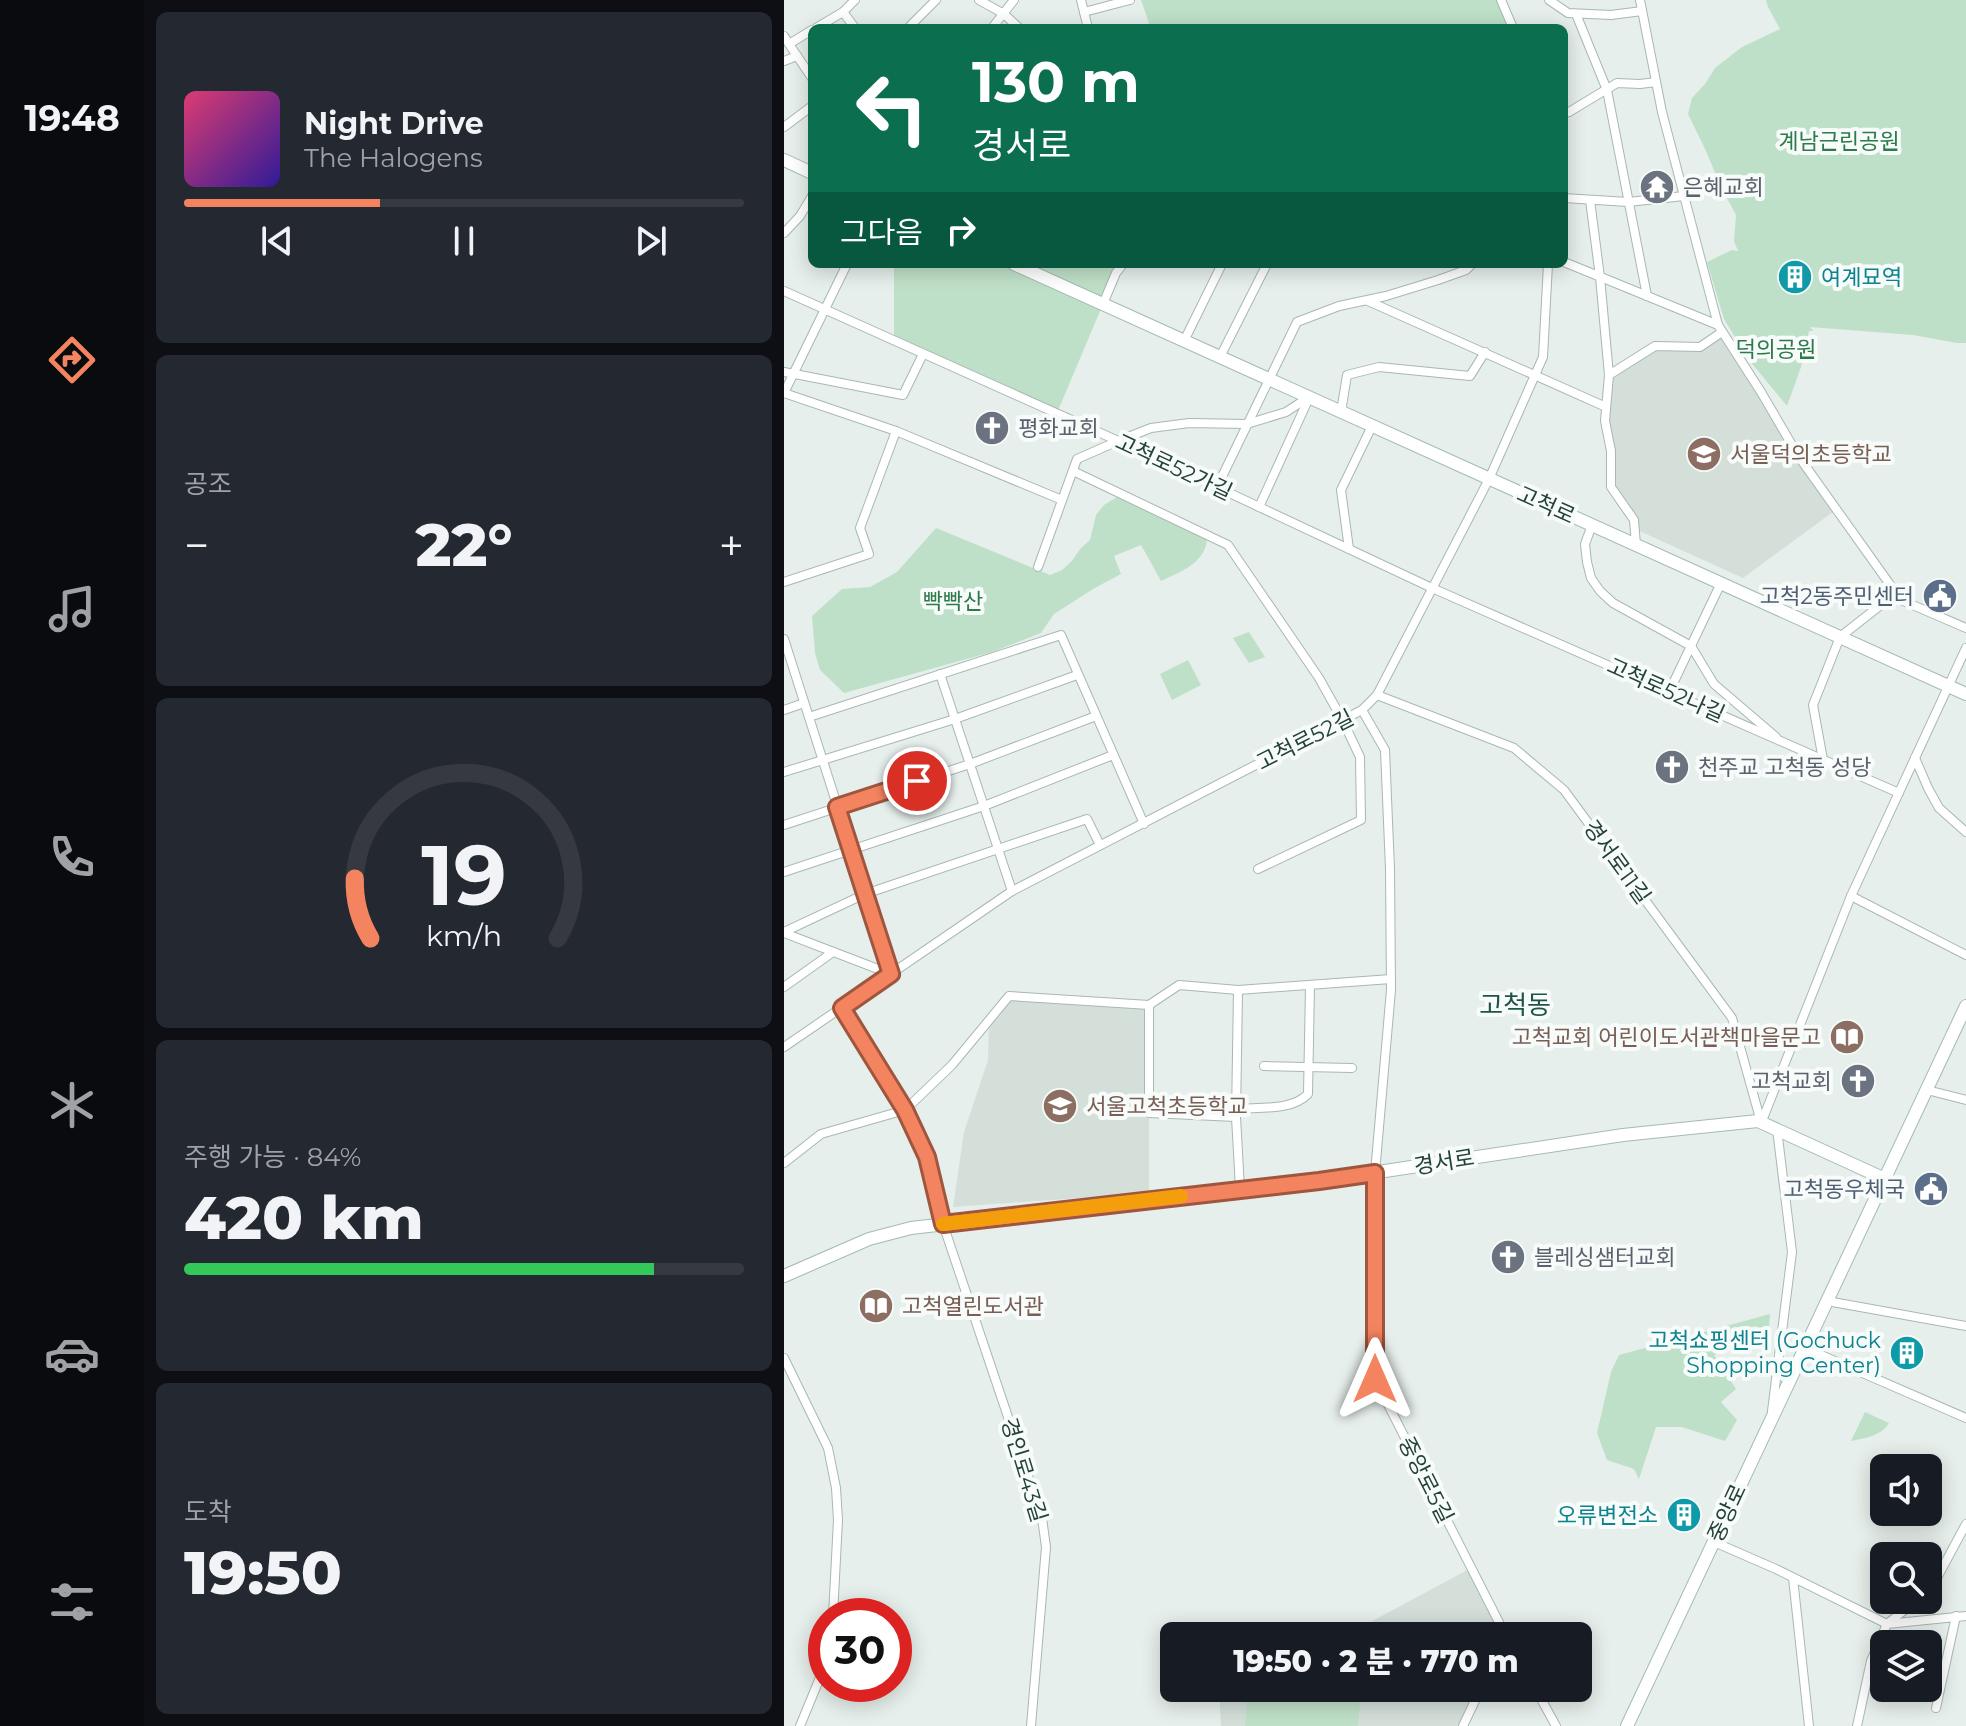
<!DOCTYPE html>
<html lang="ko">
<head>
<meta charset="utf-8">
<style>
	body { margin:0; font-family:Montserrat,"Noto Sans KR",sans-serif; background:#242831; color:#f1f3f6; height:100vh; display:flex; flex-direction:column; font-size:30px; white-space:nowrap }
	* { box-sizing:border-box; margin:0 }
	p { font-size:26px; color:#9ea1a6 }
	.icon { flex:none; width:44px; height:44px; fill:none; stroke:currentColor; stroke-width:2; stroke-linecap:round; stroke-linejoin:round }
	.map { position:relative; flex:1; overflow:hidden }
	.side { display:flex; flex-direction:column; gap:12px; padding:12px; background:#0d0f14; width:640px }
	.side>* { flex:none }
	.guide { position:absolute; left:24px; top:24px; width:760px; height:244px; border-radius:12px; box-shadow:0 4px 20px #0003; background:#0b6e4f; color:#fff; overflow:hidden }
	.fabs { position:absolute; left:1086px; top:1454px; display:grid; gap:16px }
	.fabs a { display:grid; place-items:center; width:72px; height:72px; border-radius:12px; background:#171b24; box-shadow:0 4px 20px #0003; font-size:40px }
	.speed { position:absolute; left:24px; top:1598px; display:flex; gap:16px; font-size:40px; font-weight:700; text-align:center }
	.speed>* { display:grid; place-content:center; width:104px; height:104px; border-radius:50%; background:#171b24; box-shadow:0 4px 20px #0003; line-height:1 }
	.speed .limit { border:12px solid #d22; background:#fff; color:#111 }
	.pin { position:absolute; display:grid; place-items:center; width:68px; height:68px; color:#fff; margin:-34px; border:4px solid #fff; border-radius:50%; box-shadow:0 2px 8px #0007 }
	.me { position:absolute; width:88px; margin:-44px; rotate:0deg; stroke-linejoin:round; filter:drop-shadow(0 0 6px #0008) }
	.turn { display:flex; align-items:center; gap:28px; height:168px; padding:0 32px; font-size:36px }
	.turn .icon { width:104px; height:104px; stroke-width:2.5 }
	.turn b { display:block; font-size:56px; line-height:68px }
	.then { display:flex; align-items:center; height:76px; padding:0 32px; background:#0003; gap:16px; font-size:30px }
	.big { font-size:60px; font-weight:800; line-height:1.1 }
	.side .card { flex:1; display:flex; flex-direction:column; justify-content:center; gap:12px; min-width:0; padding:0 28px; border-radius:12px; background:#242831 }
	.side .dial { align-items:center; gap:0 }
	.dial svg { height:208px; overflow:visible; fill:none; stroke:#363941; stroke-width:7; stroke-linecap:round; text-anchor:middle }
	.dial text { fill:#f1f3f6; stroke:none }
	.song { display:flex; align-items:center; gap:24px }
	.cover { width:96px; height:96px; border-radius:12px; background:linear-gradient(135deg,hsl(340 70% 55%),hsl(250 70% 35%)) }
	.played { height:8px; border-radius:4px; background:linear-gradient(90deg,#f4845f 35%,#363941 35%) }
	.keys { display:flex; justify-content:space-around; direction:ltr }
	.heat { display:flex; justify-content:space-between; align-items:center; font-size:44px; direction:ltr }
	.charge { height:12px; border-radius:6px; background:linear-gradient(90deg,#34c759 84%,#363941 0) }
	.trip { position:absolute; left:376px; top:1622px; width:432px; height:80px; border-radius:12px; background:#171b24; box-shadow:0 4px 20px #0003; font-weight:800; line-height:80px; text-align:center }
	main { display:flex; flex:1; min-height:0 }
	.dock { display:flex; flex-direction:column; width:144px; justify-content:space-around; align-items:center; background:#090b0e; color:#9ea1a6 }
	.dock .icon { width:56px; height:56px }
	.dock .on { color:#f4845f }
	.dock b { font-size:36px; color:#f1f3f6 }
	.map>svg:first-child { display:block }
	.built { fill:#d4dfda }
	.green { fill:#bfe0c8 }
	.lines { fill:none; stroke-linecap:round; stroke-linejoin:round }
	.street-casing { stroke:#a8b8b2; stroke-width:10 }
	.secondary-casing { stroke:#a4bbb3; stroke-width:14 }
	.street { stroke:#fff; stroke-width:8 }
	.secondary { stroke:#fff; stroke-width:12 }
	.route-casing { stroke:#9f563e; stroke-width:20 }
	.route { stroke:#f4845f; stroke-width:14 }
	.slow { stroke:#f59e0b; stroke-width:14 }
	.labels { text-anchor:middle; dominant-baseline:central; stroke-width:8; stroke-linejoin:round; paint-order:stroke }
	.park-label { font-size:22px; fill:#2d7a4b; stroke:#f7fbf9 }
	.worship-label { font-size:22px; fill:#5b616d; stroke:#f7fbf9; text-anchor:start }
	.culture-label { font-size:22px; fill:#0d838f; stroke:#f7fbf9; text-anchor:end }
	.education-label { font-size:22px; fill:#785e54; stroke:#f7fbf9; text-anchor:start }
	.street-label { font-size:22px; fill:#24423a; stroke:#f7fbf9 }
	.service-label { font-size:22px; fill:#4e5e75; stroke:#f7fbf9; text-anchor:end }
	.quarter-label { font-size:26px; fill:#1f5548; stroke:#f7fbf9 }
</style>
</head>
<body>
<main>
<nav class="dock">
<b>19:48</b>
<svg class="icon on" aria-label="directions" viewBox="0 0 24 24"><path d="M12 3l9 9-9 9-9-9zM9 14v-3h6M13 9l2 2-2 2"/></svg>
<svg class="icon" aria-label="music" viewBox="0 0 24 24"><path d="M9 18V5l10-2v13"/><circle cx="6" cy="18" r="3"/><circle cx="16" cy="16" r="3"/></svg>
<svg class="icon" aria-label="phone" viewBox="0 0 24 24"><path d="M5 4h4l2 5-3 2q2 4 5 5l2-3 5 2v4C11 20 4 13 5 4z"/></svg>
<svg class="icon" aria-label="climate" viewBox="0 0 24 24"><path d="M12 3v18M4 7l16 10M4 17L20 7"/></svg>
<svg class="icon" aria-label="car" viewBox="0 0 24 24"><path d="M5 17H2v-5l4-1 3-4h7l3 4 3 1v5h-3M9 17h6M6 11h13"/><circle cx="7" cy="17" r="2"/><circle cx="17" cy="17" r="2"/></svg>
<svg class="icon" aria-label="filters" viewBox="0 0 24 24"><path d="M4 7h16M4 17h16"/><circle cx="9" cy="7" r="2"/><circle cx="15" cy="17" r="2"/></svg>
</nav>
<section class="side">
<div class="card">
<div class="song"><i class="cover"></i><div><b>Night Drive</b><p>The Halogens</p></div></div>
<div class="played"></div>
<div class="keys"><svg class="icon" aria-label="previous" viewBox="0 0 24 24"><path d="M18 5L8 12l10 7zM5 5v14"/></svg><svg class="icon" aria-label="pause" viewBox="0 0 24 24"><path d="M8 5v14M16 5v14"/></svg><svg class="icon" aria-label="next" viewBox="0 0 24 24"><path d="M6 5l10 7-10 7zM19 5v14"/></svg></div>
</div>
<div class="card"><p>공조</p>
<div class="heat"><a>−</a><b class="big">22°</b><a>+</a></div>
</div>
<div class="card dial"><svg viewBox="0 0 100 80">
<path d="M14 69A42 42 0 1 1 86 69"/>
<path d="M14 69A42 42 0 0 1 8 46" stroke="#f4845f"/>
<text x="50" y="56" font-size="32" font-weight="700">19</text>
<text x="50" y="72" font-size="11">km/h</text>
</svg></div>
<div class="card"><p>주행 가능 · 84%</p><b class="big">420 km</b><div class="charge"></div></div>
<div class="card"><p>도착</p><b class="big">19:50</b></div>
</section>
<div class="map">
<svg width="1182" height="1726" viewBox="0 0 1182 1726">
	<rect width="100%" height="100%" fill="#e6efeb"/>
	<!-- built -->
	<g class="built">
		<path d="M 938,332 L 1053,509 L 959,578 L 851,529 L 827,487 L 821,421 L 825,375 L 871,346 L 916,347 Z"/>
		<path d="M 225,996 L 365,1005 L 365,1193 L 169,1207 L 180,1132 L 204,1060 L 205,1020 Z"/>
		<path d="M 687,1568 L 722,1636 L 557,1636 L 568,1632 Z"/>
		<path d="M 435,1688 L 697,1688 L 679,1726 L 437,1726 Z"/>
	</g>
	<!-- green -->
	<g class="green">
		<path d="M 357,0 L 717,0 L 729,28 L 359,28 L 365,23 Z"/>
		<path d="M 982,0 L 1182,0 L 1182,343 L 1173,343 L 1129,335 L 1026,327 L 1029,331 L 1025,331 L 1017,367 L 1003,406 L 965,360 L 940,319 L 923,262 L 948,250 L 954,251 L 950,241 L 952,215 L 937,187 L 922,151 L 904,114 L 908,98 L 921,84 L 931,68 L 958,47 L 996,29 L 984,7 Z"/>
		<path d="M 110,264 L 339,264 L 319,304 L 273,413 L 110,341 Z"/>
		<path d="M 338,494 L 423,535 C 424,562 398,571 377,581 L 357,545 L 330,556 L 337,574 L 309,589 L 270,614 L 257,633 L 208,652 L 60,693 L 36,670 L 31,653 L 28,616 L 58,589 L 86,587 L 113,572 L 152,528 L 266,575 L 278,570 L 287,562 L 297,548 L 306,540 L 312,515 L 320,505 Z"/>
		<path d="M 465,632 L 481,657 L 465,663 L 449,638 Z"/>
		<path d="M 404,660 L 417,685 L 388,700 L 376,674 Z"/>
		<path d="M 986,1314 L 984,1338 L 972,1326 L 957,1330 L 950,1346 L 930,1355 L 952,1389 L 937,1402 L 953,1420 L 941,1441 L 898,1427 L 872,1427 L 855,1479 L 850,1469 L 823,1460 L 813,1433 L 827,1372 L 835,1355 Z"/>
		<path d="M 1081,1412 L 1105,1423 C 1097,1436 1082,1438 1067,1441 Z"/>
		<path d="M 464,1688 L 515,1688 L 577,1693 L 574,1726 L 461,1726 Z"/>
	</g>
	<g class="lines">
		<!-- street casing -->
		<g class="street-casing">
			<g id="street">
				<path d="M 195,0 L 220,14 L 235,28"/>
				<path d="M 297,0 L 304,28"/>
				<path d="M 717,0 L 729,28"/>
				<path d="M 765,0 L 784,13 L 827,15 L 858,11"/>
				<path d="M 856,0 L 878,112 L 934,325 L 977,392 L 1015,457 L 1117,600 L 1182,628"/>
				<path d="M 59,12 L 71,28"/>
				<path d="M 300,12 L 346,0"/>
				<path d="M 792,14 L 823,90 L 863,296"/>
				<path d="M 32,28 L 59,12 L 71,0"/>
				<path d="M 124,28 L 152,0"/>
				<path d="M 208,28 L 230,0"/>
				<path d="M 0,36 L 5,44 L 28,30"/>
				<path d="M 5,44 L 28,78"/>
				<path d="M 0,61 L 13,56"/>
				<path d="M 780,113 L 785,112 L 833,83 L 856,84 L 872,82"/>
				<path d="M 0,127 L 28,106"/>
				<path d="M 780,198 L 844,202 L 900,196"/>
				<path d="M 806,200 L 816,277 L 825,375 L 821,421 L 827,451 L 827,487 L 850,520 L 852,545"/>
				<path d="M 0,233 L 16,216 L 28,196"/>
				<path d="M 780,262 L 934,325"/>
				<path d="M 0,291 L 341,444 L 648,588 L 1115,793"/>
				<path d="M 584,301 L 822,407"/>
				<path d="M 319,304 L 332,273 L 339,264"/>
				<path d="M 400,341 L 438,264"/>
				<path d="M 436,357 L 483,264"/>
				<path d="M 0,372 L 119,395 L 139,354"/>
				<path d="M 825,375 L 871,346 L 916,347 L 938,332"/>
				<path d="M 0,393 L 112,431 L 278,500"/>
				<path d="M 0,393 L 63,264"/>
				<path d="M 557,412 L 563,375 L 595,367 L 686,376 L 701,352"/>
				<path d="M 289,471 L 444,545 L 535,678 L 559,721 L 576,757 L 577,820 L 474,869"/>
				<path d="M 433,487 L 513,322 L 555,306 L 602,296 L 654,280 L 682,270 L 688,264"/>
				<path d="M 475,507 L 525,398"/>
				<path d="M 808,525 L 801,544 L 803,562 L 807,578 L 816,591 L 829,603 L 907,646 L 930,684 L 992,737"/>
				<path d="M 565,549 L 557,490 L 588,426"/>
				<path d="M 254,567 L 293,459 L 334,441 L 367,428 L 405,423 L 463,424 L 502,412 L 525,397"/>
				<path d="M 0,582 L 85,554 L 76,528 L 112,431"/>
				<path d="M 0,639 L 107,974"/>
				<path d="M 156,674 L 228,891"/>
				<path d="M 885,692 L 937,583"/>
				<path d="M 593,695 L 730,748 L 780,790 L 948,1018 L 977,1122"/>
				<path d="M 0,710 L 20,703"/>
				<path d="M 578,710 L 601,750 L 606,869 L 607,990 L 591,1173 L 591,1379 L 722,1636"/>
				<path d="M 25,717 L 277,635 L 360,824"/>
				<path d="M 1131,758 L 1144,788 L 1155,808 L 1182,832"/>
				<path d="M 1039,760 L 1029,705 L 1056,637 L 1112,593"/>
				<path d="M 0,772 L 171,719 L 293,675"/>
				<path d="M 0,825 L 186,764 L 312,716"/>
				<path d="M 0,872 L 200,806 L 329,755"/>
				<path d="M 1067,896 L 1182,955"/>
				<path d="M 0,932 L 81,894 L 303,819 L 316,845"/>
				<path d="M 0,933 L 107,974"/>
				<path d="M 0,987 L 49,952"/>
				<path d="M 454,990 L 452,1117 L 456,1189"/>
				<path d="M 365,1005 L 365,1113 L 452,1117"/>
				<path d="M 58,1008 L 121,1110 L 143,1157 L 159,1224 L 258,1518 L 262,1547 L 247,1726"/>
				<path d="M 0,1047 L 228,891 L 578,710 L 593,695 L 705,479 L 759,357 L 764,264"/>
				<path d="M 480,1066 L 568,1068"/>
				<path d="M 1143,1090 L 1182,1100"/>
				<path d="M 452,1109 C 475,1107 508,1111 524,1094 L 526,986"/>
				<path d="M 978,1121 L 1067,896 L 1182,648"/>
				<path d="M 0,1163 L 37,1134 L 121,1110 L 168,1065 L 225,996 L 365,1005 L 395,985 L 454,990 L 607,979"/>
				<path d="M 1043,1301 L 1182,1326"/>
				<path d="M 1021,1348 L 1182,1418"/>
				<path d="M 0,1358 L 44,1448 L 52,1488 L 54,1520 L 49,1616"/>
				<path d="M 988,1411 L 1008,1252 L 993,1129"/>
				<path d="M 930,1542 L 992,1569 L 1103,1624 L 1182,1616"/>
				<path d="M 1009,1578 L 1025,1726"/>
				<path d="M 1144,1591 L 1147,1589 L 1182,1524"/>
				<path d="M 751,1688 L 772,1726"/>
				<path d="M 1152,1708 L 1172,1616"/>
				<path d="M 16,1726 L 42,1663"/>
				<path d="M 679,1726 L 697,1688"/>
				<path d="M 1073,1726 L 1087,1661 L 1103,1624 L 1133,1600"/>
			</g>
		</g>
		<!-- secondary casing -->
		<g class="secondary-casing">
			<g id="secondary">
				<path d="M 0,160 L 28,173"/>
				<path d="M 230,264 L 1182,694"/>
				<path d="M 0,1276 L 85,1239 L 127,1228 L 535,1181 L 839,1135 L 974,1121 L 1101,1179"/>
				<path d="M 843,1726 L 1182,1006"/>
			</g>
		</g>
		<!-- street -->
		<use href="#street" class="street"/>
		<!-- secondary -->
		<use href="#secondary" class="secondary"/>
	</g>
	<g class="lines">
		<!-- route casing -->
		<g class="route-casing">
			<path id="route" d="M 133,781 L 53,807 L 107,974 L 58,1008 L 121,1110 L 143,1157 L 159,1224 L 535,1181 L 591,1173 L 591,1379"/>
		</g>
		<!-- route -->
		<use href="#route" class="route"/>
		<!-- slow -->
		<path class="slow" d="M 159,1224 L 397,1196"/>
	</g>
	<!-- icons -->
	<defs>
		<g id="temple-disc" transform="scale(1.8)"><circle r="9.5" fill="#6b7280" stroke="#f7fbf9"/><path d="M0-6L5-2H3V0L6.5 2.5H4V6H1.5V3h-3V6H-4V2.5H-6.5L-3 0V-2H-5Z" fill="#fff"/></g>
		<g id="building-disc" transform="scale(1.8)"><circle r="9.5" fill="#0f9aa8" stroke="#f7fbf9"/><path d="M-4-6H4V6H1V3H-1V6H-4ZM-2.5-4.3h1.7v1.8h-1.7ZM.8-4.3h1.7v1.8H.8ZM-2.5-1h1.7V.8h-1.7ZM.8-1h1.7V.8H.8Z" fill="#fff"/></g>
		<g id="church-disc" transform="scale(1.8)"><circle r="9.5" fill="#6b7280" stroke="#f7fbf9"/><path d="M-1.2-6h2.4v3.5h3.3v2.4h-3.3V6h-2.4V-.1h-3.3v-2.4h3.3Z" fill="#fff"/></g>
		<g id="school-disc" transform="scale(1.8)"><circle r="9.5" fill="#8d6e63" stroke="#f7fbf9"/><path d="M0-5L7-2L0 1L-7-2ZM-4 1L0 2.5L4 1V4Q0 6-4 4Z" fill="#fff"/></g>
		<g id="civic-disc" transform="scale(1.8)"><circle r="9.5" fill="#5c6f8a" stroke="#f7fbf9"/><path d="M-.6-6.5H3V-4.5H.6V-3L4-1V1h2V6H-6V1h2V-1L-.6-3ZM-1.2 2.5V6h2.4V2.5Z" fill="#fff"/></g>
		<g id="library-disc" transform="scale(1.8)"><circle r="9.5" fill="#8d6e63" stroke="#f7fbf9"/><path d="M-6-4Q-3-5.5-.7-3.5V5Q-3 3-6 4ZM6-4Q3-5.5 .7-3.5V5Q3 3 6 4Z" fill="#fff"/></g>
	</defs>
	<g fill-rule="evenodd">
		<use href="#temple-disc" x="873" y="187"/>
		<use href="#building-disc" x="1011" y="277"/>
		<use href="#church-disc" x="208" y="428"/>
		<use href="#school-disc" x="920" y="454"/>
		<use href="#civic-disc" x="1156" y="596"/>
		<use href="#church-disc" x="888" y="767"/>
		<use href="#library-disc" x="1063" y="1037"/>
		<use href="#church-disc" x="1074" y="1081"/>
		<use href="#school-disc" x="276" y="1106"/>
		<use href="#civic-disc" x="1147" y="1189"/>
		<use href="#church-disc" x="724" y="1257"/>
		<use href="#library-disc" x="92" y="1306"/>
		<use href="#building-disc" x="1123" y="1353"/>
		<use href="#building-disc" x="900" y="1515"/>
	</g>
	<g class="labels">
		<!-- park labels -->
		<g class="park-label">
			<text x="1055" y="141">계남근린공원</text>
			<text x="992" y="349">덕의공원</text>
			<text x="169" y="601">빡빡산</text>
		</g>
		<!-- worship labels -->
		<g class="worship-label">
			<text x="899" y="187">은혜교회</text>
			<text x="234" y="428">평화교회</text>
			<text x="914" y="767">천주교 고척동 성당</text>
			<text x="1048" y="1081" text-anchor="end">고척교회</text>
			<text x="750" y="1257">블레싱샘터교회</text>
		</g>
		<!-- culture labels -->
		<g class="culture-label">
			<text x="1037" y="277" text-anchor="start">여계묘역</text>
			<text x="1097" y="1340">고척쇼핑센터 (Gochuck<tspan x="1097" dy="25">Shopping Center)</tspan></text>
			<text x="874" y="1515">오류변전소</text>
		</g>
		<!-- education labels -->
		<g class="education-label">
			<text x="946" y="454">서울덕의초등학교</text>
			<text x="1037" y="1037" text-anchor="end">고척교회 어린이도서관책마을문고</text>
			<text x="302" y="1106">서울고척초등학교</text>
			<text x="118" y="1306">고척열린도서관</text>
		</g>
		<!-- street labels -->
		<g class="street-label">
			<text transform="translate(390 467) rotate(25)">고척로52가길</text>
			<text transform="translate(762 505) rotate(24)">고척로</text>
			<text transform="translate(882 690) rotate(24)">고척로52나길</text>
			<text transform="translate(521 740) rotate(-27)">고척로52길</text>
			<text transform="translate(833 862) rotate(54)">경서로11길</text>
			<text transform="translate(660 1162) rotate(-9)">경서로</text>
			<text transform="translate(240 1470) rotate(73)">경인로43길</text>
			<text transform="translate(642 1480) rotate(63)">중앙로5길</text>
			<text transform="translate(943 1513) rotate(-65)">중앙로</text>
		</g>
		<!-- service labels -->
		<g class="service-label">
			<text x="1130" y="596">고척2동주민센터</text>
			<text x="1121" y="1189">고척동우체국</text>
		</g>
		<!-- quarter labels -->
		<g class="quarter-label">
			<text x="731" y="1005">고척동</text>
		</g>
	</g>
</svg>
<div class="fabs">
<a><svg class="icon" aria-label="sound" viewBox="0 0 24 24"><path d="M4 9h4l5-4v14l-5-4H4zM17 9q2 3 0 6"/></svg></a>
<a><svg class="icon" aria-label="search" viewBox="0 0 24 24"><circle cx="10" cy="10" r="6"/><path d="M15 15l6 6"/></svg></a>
<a><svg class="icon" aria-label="layers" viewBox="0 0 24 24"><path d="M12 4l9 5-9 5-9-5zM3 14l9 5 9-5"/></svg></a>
</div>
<div class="speed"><div class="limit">30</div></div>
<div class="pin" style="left:133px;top:781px;background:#d93025"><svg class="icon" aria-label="arrive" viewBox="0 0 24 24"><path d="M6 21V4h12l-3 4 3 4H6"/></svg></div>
<svg class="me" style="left:591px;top:1379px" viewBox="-20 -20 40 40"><path d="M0-17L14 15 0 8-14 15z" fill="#f4845f" stroke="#fff" stroke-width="4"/></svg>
<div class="trip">19:50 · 2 분 · 770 m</div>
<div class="guide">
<div class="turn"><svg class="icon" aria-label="left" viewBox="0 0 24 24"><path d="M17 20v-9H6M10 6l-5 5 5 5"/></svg><div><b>130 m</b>경서로</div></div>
<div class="then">그다음<svg class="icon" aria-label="right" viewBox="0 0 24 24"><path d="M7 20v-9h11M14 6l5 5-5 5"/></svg></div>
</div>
</div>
</main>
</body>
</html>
